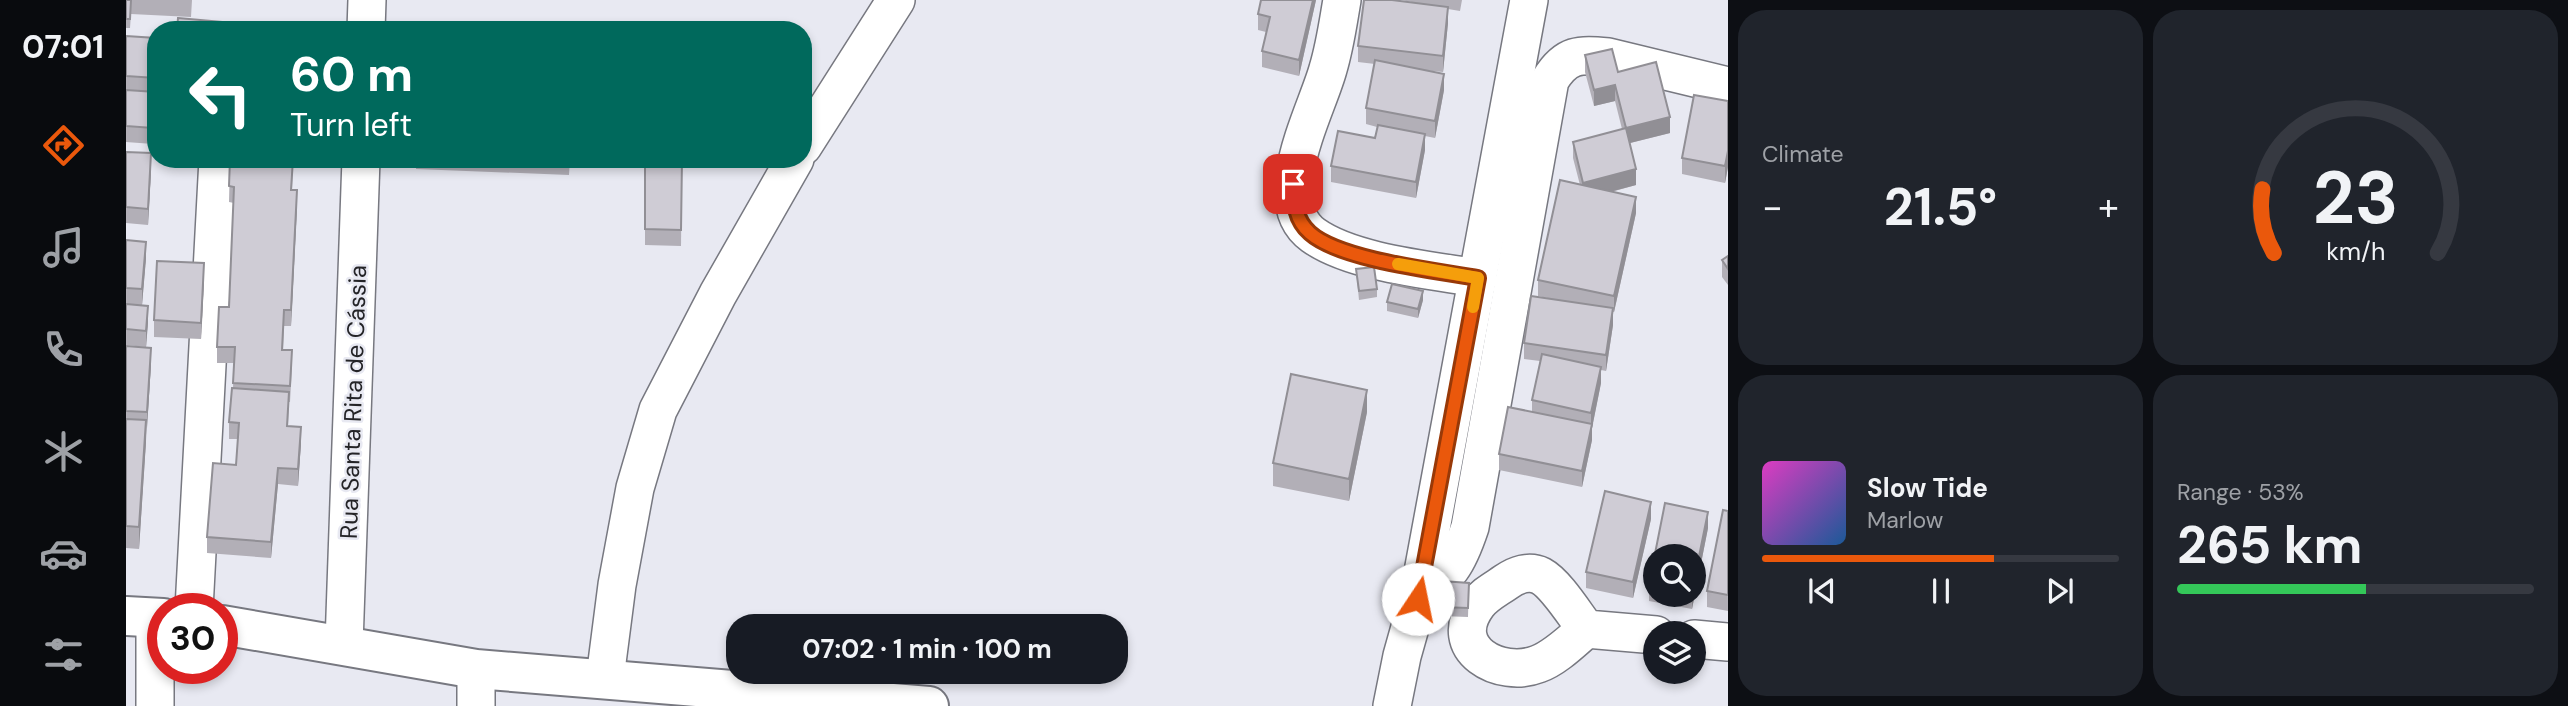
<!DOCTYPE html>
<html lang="en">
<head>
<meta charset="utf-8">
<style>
	body { margin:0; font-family:"DM Sans",sans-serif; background:#20242c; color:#f1f3f6; height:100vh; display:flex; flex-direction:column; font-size:26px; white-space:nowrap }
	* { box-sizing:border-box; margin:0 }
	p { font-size:23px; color:#9ea1a6 }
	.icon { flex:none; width:38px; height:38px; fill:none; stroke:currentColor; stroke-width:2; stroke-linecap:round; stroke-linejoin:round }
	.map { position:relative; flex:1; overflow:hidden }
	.details { display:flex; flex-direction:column; gap:10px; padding:10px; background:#0d0f14; width:840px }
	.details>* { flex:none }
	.banner { position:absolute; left:21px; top:21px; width:665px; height:147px; border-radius:28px; box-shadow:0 4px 10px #0003; background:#00695c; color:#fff; overflow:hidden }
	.tools { position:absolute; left:1517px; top:544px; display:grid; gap:14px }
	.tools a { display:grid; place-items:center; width:63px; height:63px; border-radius:50%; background:#171b24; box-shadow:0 4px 10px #0003; font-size:35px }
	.speed { position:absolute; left:21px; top:593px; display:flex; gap:14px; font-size:35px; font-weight:700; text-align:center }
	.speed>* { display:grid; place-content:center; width:91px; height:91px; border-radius:50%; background:#171b24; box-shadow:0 4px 10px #0003; line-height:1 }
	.speed .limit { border:10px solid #d22; background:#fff; color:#111 }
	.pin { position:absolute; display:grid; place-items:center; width:60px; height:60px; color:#fff; margin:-30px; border-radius:14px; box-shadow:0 4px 10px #0006 }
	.me { position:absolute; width:77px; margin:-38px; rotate:11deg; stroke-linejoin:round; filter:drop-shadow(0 0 5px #0008) }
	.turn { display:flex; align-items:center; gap:24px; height:147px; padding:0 28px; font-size:32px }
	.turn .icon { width:91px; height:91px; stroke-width:2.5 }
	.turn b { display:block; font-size:49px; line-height:60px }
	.big { font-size:52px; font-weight:700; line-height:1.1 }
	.details .widget { flex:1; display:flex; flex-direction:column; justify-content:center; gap:10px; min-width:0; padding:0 24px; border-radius:28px; background:#20242c }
	.details .dial { align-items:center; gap:0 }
	.dial svg { height:182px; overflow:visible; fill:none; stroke:#363941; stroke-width:7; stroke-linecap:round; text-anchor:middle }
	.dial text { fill:#f1f3f6; stroke:none }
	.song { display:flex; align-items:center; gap:21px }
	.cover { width:84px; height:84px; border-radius:10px; background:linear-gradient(135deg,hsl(310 70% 55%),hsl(210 70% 35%)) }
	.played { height:7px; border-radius:4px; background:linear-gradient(90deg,#ea580c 65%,#363941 65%) }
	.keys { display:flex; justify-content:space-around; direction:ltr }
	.heat { display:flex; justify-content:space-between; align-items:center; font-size:38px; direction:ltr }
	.charge { height:10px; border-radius:5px; background:linear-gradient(90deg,#34c759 53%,#363941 0) }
	.details .tiles { flex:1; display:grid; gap:10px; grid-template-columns:repeat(2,1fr) }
	.trip { position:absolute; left:600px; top:614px; width:402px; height:70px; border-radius:28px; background:#171b24; box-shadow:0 4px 10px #0003; font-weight:700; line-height:70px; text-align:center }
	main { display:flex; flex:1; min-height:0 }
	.tab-bar { display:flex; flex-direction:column; width:126px; justify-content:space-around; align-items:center; background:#090b0e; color:#9ea1a6 }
	.tab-bar .icon { width:49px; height:49px }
	.tab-bar .selected { color:#ea580c }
	.tab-bar b { font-size:32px; color:#f1f3f6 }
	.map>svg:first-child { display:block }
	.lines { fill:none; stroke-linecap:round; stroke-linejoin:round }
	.minor-casing { stroke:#777880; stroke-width:40 }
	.tertiary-casing { stroke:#777880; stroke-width:42 }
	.minor { stroke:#fff; stroke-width:37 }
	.tertiary { stroke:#fff; stroke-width:38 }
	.wall { fill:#b2afb7; fill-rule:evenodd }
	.shaded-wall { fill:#918f95 }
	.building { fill:#cfccd5; stroke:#918f95; stroke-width:2 }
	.route-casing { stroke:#983908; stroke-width:18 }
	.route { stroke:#ea580c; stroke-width:12 }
	.slow { stroke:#f59e0b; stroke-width:12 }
	.labels { text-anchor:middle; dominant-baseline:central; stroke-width:5; stroke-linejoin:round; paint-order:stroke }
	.street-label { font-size:24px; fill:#242427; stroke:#e8e9f2 }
</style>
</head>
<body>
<main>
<nav class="tab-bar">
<b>07:01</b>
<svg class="icon selected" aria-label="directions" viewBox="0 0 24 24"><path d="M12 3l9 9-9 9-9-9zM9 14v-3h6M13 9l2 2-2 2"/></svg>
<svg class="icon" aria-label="music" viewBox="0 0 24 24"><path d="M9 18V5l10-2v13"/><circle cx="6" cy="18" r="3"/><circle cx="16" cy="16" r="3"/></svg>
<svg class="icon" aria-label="phone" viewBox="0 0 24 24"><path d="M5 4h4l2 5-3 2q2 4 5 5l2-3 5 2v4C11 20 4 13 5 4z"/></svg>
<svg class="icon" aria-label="climate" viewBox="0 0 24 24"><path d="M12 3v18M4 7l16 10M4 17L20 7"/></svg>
<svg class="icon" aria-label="car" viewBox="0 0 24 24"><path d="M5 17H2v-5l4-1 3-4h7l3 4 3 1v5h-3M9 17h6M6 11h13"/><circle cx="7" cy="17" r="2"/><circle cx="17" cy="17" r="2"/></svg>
<svg class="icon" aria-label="filters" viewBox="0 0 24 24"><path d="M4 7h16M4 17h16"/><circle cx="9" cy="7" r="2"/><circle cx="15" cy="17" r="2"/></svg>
</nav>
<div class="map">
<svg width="1602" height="706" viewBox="0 0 1602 706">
	<rect width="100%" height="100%" fill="#e8e9f2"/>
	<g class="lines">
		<!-- minor casing -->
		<g class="minor-casing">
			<g id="minor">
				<path d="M 1216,0 C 1212,23 1209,46 1202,69 C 1191,110 1140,201 1187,235 C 1226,263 1304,270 1352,278"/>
				<path d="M 240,30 L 241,0"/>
				<path d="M 677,146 L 770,0"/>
				<path d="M 1292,599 C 1324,574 1331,566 1344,527 L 1424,80 C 1440,54 1453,54 1482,57 L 1602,86"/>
				<path d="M 68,609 L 92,159"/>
				<path d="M 1460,629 C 1449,615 1430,584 1415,576 C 1403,570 1390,575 1380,582 C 1370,589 1358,595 1351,605 C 1319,649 1374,679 1412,664 C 1429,658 1446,641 1460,629 L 1530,635"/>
				<path d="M 1568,639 L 1602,642"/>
				<path d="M 218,644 L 235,159"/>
				<path d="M 479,678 L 491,585 L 509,488 L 532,410 L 592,294 L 669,159"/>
				<path d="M 29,706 L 29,618"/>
				<path d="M 350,706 L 350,669"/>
				<path d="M 1266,706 L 1276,656 L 1292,599 L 1403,0"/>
			</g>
		</g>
		<!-- tertiary casing -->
		<g class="tertiary-casing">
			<g id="tertiary">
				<path d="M 0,616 L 37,618"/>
				<path d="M 96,625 L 350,669 L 803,706"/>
			</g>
		</g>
		<!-- minor -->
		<use href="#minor" class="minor"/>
		<!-- tertiary -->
		<use href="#tertiary" class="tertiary"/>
	</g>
	<!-- wall -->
	<g class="wall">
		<path d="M 0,0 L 66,0 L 65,17 L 5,14 L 4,28 L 0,28 Z"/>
		<path d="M 1190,0 L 1173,76 L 1136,67 L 1136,51 L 1140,32 L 1132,30 L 1132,14 Z"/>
		<path d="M 1275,0 L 1336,0 L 1334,11 L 1322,9 L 1322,23 L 1317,72 L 1296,70 L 1318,90 L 1309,138 L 1299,136 L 1299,150 L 1290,198 L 1205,182 L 1205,166 L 1249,138 L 1251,127 L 1240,124 L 1240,108 L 1249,64 L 1232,62 L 1232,46 L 1297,4 Z"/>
		<path d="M 0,36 L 30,38 L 30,109 L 27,144 L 0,142 Z"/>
		<path d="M 1459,55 L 1492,72 L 1544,133 L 1504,143 L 1510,185 L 1485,192 L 1510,213 L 1488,312 L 1487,312 L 1487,325 L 1480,371 L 1475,370 L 1475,383 L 1466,428 L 1466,440 L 1456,487 L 1373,470 L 1373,454 L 1406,412 L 1406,400 L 1414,361 L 1398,359 L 1398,343 L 1436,301 L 1412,296 L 1412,280 L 1454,185 L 1447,158 L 1447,142 L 1496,129 L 1489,101 L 1468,106 L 1459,72 Z"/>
		<path d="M 1602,101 L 1602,167 L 1599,183 L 1556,174 L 1556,158 Z"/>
		<path d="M 0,152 L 25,170 L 22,225 L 0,223 Z"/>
		<path d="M 104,159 L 207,159 L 206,168 L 167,166 L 166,190 L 171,206 L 165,326 L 158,326 L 157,350 L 166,366 L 164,402 L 163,402 L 162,426 L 175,443 L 172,486 L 152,484 L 145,558 L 81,553 L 81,537 L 110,465 L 112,439 L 103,439 L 103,422 L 107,388 L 108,363 L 91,363 L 91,347 L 103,307 L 108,203 L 103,202 Z"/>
		<path d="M 290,159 L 444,159 L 443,175 L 290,169 Z"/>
		<path d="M 519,159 L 556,159 L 555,246 L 519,245 Z"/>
		<path d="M 0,240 L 20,258 L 16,305 L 0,304 Z"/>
		<path d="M 1602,256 L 1602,285 L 1596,277 L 1596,260 Z"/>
		<path d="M 1230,269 L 1251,289 L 1251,297 L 1233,300 Z"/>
		<path d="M 78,280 L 75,339 L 28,337 L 28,320 Z"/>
		<path d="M 1297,300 L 1292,318 L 1261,311 L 1261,302 Z"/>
		<path d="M 0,304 L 22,322 L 20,347 L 0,345 Z"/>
		<path d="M 0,346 L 25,364 L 13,549 L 0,548 Z"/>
		<path d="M 1241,412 L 1223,501 L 1147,486 L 1147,463 Z"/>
		<path d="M 1539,503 L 1582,512 L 1582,528 L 1566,609 L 1523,601 L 1523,584 ZM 1530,556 L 1568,556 L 1568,595 L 1530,595 Z"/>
		<path d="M 1602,511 L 1602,611 L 1581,607 L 1581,591 Z"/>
		<path d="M 1525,519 L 1507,598 L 1460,588 L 1460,572 Z"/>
		<path d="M 1316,581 L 1343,583 L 1342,617 L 1315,616 Z"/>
	</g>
	<!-- shaded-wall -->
	<g class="shaded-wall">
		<path d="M 1187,0 L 1190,0 L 1173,76 L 1173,60 Z"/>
		<path d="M 1322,7 L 1322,23 L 1317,72 L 1317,56 Z"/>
		<path d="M 1318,74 L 1318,90 L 1309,138 L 1309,121 Z"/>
		<path d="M 1489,85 L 1489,101 L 1468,106 L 1468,90 Z"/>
		<path d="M 30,92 L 30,109 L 27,144 L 27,128 Z"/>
		<path d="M 1544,117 L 1544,133 L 1500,144 L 1500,128 Z"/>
		<path d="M 1299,134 L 1299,150 L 1290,198 L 1290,182 Z"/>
		<path d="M 1602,151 L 1602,167 L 1599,183 L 1599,166 Z"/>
		<path d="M 25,153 L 25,170 L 22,225 L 22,209 Z"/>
		<path d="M 1510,169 L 1510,185 L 1457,199 L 1457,183 Z"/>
		<path d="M 171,190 L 171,206 L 165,326 L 165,310 Z"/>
		<path d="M 1510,197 L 1510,213 L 1488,312 L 1488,296 Z"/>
		<path d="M 20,242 L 20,258 L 16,305 L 16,289 Z"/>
		<path d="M 78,263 L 78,280 L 75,339 L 75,323 Z"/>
		<path d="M 1297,291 L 1297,300 L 1292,318 L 1292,309 Z"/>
		<path d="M 22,306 L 22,322 L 20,347 L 20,331 Z"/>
		<path d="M 1487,308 L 1487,325 L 1480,371 L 1480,355 Z"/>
		<path d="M 25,348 L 25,364 L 21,428 L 21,412 Z"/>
		<path d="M 1475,367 L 1475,383 L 1466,428 L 1466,440 L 1456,487 L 1456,471 L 1465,425 L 1465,413 Z"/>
		<path d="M 1241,390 L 1241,412 L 1223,501 L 1223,479 Z"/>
		<path d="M 20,420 L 20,442 L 13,549 L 13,527 Z"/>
		<path d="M 175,427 L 175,443 L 172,486 L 172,469 Z"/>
		<path d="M 152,468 L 152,484 L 145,558 L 145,542 Z"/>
		<path d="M 1525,502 L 1525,519 L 1507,598 L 1507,582 Z"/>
		<path d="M 1582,512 L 1582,528 L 1566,609 L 1566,595 L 1568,595 L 1568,581 Z"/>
	</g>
	<!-- building -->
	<g class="building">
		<path d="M 0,0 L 5,0 L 4,19 L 0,19 Z"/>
		<path d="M 1135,0 L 1187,0 L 1173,60 L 1136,51 L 1144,17 L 1132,14 Z"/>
		<path d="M 1238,0 L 1266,0 L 1322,7 L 1317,56 L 1232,46 Z"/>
		<path d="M 52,18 L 187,30 L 51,30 Z"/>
		<path d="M 0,36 L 30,38 L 30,78 L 0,76 Z"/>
		<path d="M 1486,49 L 1492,72 L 1530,62 L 1544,117 L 1500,128 L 1489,85 L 1468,90 L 1459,55 Z"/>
		<path d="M 1249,60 L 1318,74 L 1309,121 L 1240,108 Z"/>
		<path d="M 0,90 L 30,92 L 27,128 L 0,126 Z"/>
		<path d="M 1568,95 L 1602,101 L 1602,151 L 1599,166 L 1556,158 Z"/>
		<path d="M 1252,125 L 1299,134 L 1290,182 L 1205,166 L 1212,131 L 1249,138 Z"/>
		<path d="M 1500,128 L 1510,169 L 1457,183 L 1447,142 Z"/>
		<path d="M 0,152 L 25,153 L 22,209 L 0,207 Z"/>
		<path d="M 104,159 L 167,159 L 165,190 L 171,190 L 165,310 L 158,310 L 156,350 L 166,350 L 164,386 L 107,383 L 109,347 L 91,347 L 93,307 L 103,307 L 108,187 L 103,186 Z"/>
		<path d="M 519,159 L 556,159 L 555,230 L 519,229 Z"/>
		<path d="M 1434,180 L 1510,197 L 1488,296 L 1412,280 Z"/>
		<path d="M 0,240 L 20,242 L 16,289 L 0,288 Z"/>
		<path d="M 1602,256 L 1602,269 L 1596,260 Z"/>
		<path d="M 31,261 L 78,263 L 75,323 L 28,320 Z"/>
		<path d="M 1248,267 L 1251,289 L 1233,291 L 1230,269 Z"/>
		<path d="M 1266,284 L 1297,291 L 1292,309 L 1261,302 Z"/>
		<path d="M 1405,296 L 1487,308 L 1480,355 L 1398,343 Z"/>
		<path d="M 0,304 L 22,306 L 20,331 L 0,329 Z"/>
		<path d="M 0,346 L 25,348 L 21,412 L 0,411 Z"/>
		<path d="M 1416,354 L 1475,367 L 1465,413 L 1406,400 Z"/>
		<path d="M 1165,374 L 1241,390 L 1223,479 L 1147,463 Z"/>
		<path d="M 106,388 L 163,392 L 161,426 L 175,427 L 172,469 L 152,468 L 145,542 L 81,537 L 87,463 L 110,465 L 113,423 L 103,422 Z"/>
		<path d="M 1382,407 L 1466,424 L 1456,471 L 1373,454 Z"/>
		<path d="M 0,419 L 20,420 L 13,527 L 0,526 Z"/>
		<path d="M 1479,491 L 1525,502 L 1507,582 L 1460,572 Z"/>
		<path d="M 1539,503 L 1582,512 L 1568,581 L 1568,556 L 1530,556 L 1530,586 L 1523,584 Z"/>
		<path d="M 1597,510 L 1602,511 L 1602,595 L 1581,591 Z"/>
		<path d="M 1316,581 L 1343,583 L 1342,608 L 1315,607 Z"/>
	</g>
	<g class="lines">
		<!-- route casing -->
		<g class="route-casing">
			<path id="route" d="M 1167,184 C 1168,202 1169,220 1184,233 C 1214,260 1312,271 1352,278 L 1292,599"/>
		</g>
		<!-- route -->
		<use href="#route" class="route"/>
		<!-- slow -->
		<path class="slow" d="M 1272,264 L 1352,278 L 1347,307"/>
	</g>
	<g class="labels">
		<!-- street labels -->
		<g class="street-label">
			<text transform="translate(227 402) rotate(-88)">Rua Santa Rita de Cássia</text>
		</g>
	</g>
</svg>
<div class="tools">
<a><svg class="icon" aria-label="search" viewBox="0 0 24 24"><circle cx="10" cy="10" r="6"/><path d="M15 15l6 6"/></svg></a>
<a><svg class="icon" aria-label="layers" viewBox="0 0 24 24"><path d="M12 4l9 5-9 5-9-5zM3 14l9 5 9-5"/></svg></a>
</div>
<div class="speed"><div class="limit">30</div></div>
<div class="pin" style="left:1167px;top:184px;background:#d93025"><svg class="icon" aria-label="arrive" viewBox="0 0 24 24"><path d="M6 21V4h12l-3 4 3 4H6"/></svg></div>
<svg class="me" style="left:1292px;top:599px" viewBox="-20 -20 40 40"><circle r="19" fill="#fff"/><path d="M0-13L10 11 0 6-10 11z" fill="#ea580c"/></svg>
<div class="trip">07:02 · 1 min · 100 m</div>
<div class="banner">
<div class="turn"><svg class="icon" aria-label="left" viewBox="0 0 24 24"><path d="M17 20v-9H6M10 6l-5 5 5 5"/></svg><div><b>60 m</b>Turn left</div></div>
</div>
</div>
<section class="details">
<div class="tiles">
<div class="widget"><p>Climate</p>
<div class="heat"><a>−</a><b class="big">21.5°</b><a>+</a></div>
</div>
<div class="widget dial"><svg viewBox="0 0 100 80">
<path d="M14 69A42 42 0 1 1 86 69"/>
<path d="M14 69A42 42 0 0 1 9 41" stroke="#ea580c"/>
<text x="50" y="56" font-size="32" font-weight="700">23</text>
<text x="50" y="72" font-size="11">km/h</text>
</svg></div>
<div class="widget">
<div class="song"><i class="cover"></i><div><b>Slow Tide</b><p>Marlow</p></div></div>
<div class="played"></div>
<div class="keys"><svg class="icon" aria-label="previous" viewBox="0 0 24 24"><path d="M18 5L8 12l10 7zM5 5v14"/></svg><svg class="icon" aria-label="pause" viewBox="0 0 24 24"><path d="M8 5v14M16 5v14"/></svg><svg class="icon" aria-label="next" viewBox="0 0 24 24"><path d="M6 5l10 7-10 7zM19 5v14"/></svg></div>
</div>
<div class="widget"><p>Range · 53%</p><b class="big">265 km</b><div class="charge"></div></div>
</div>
</section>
</main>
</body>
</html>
